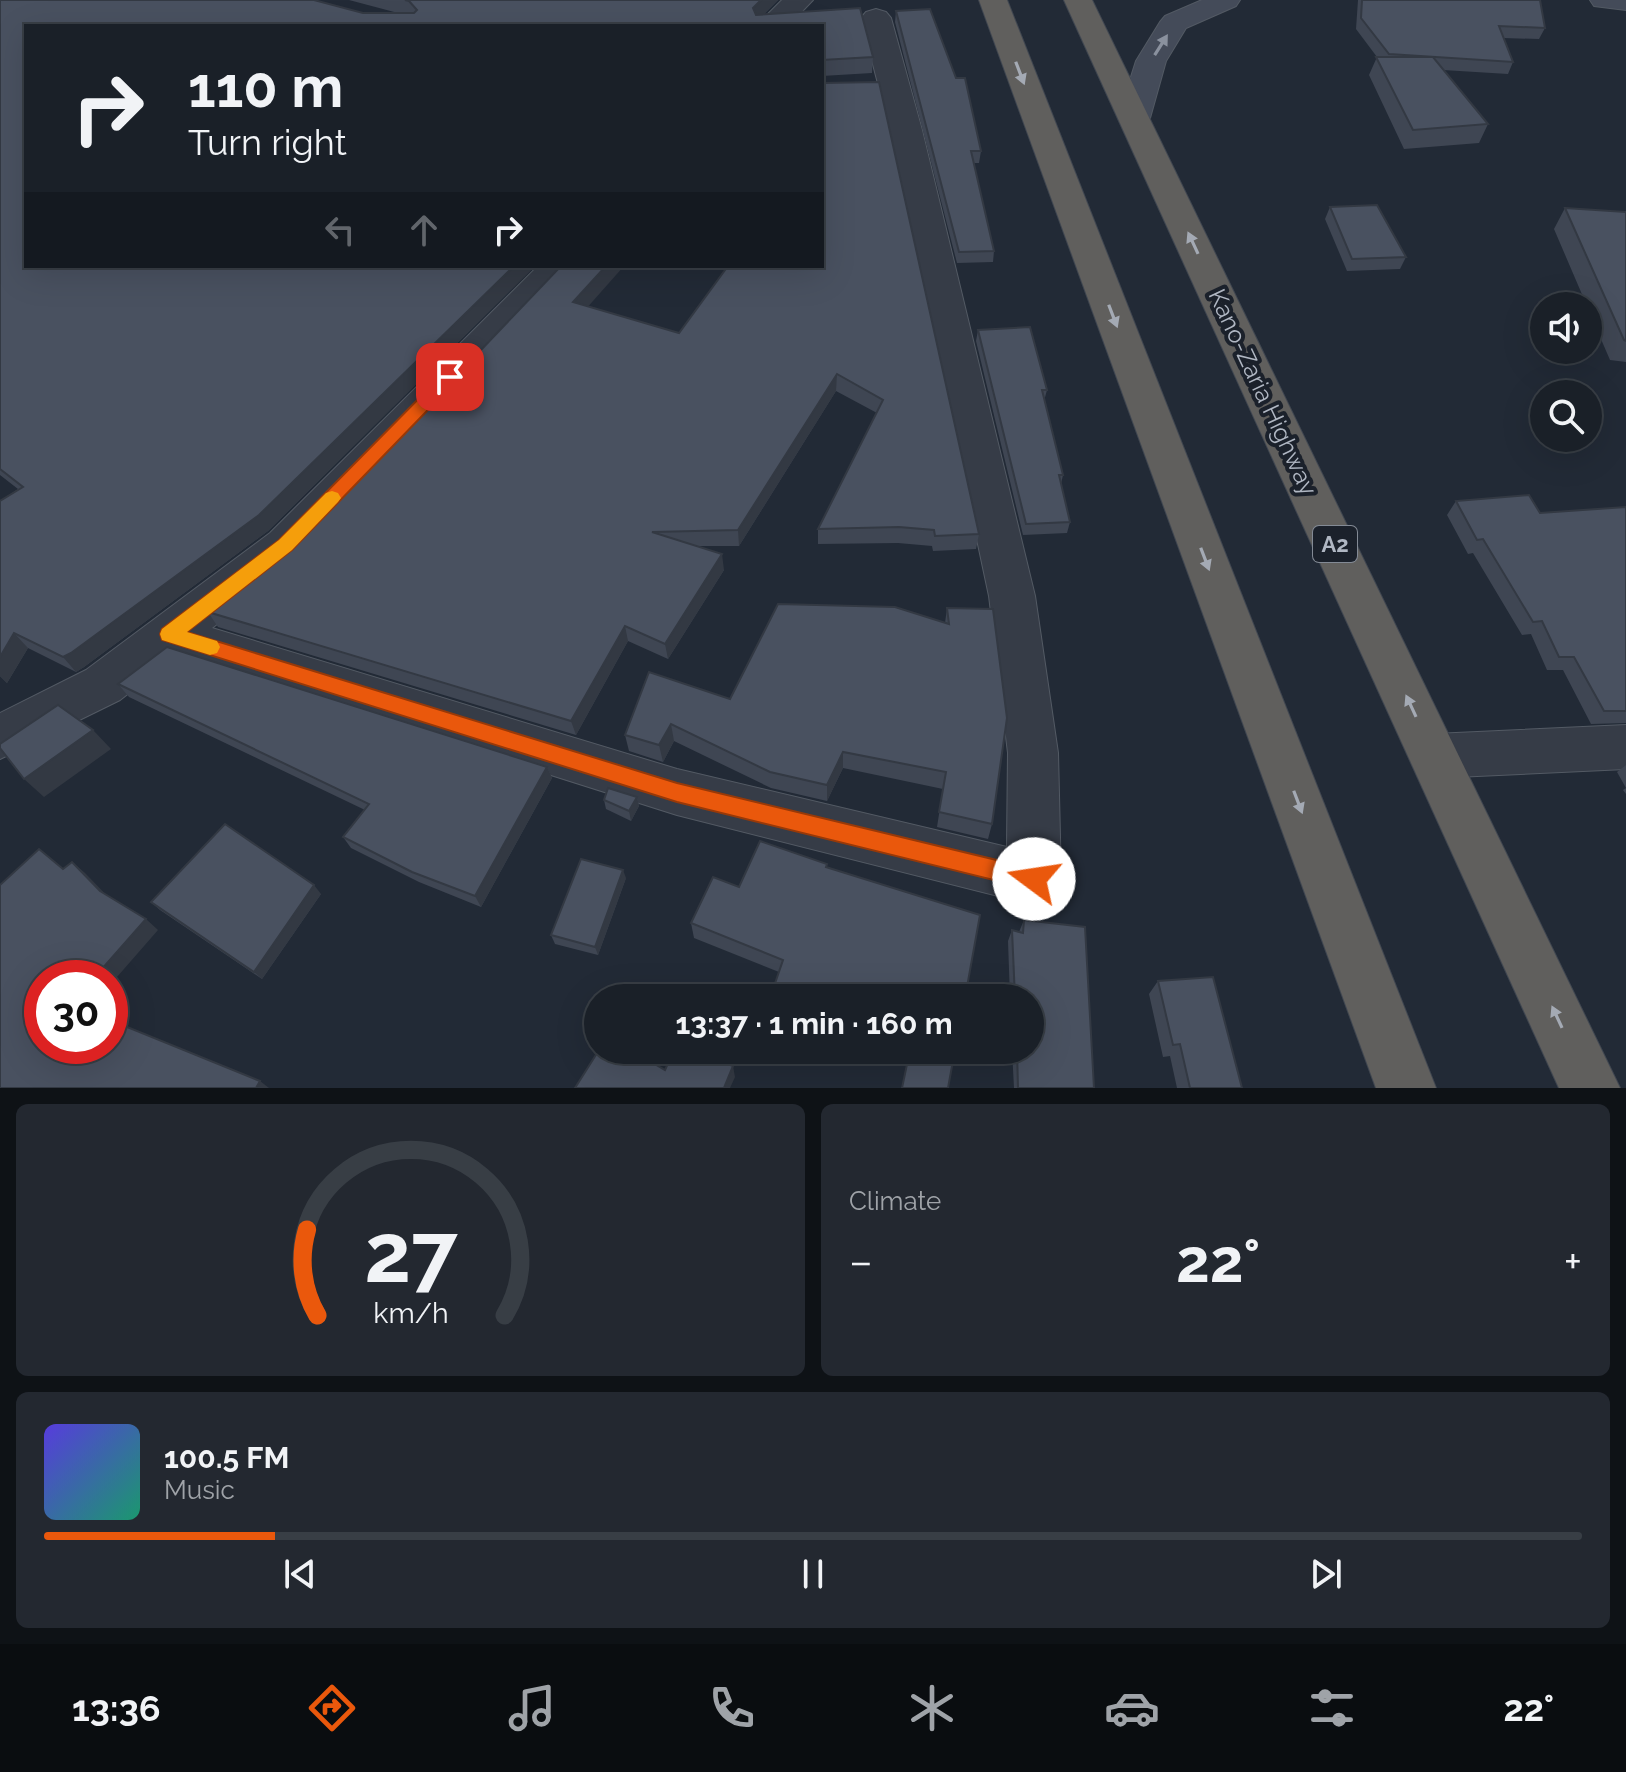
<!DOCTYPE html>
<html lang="en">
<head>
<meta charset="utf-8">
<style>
	body { margin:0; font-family:Raleway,sans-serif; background:#232830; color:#f1f3f6; height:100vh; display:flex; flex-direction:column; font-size:30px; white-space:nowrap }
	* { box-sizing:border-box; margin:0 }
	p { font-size:26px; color:#9fa3a8 }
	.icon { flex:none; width:44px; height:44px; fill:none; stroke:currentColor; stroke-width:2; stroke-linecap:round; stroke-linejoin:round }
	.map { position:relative; height:1088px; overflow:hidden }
	.drawer { display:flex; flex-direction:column; gap:16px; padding:16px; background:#0e1216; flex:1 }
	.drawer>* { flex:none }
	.hud { position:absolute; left:24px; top:24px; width:800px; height:244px; border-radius:0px; box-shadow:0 8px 32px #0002,0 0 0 2px #383e45; background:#1a2028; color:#f1f3f6; overflow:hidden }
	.tools { position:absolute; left:1530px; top:292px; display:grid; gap:16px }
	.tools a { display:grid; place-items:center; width:72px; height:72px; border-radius:50%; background:#1a2028; box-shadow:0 8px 32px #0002,0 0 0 2px #383e45; font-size:40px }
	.speed { position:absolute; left:24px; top:960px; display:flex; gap:16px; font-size:40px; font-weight:700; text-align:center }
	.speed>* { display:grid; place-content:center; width:104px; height:104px; border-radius:50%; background:#1a2028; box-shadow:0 8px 32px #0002,0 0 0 2px #383e45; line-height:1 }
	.speed .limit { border:12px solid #d22; background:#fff; color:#111 }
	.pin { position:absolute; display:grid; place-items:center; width:68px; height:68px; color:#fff; margin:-34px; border-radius:16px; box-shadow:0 4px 12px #0006 }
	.me { position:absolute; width:88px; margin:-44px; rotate:284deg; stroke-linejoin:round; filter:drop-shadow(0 0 6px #0008) }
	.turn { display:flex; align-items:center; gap:28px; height:168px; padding:0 32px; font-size:36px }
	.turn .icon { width:104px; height:104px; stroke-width:2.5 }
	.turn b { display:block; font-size:56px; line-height:68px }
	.lanes { display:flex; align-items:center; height:76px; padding:0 32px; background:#0003; justify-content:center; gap:40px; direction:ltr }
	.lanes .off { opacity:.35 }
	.big { font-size:60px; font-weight:700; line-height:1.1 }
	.drawer .widget { flex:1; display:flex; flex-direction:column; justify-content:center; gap:12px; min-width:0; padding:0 28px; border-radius:12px; background:#232830 }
	.drawer .dial { align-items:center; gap:0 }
	.dial svg { height:208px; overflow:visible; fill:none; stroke:#383e45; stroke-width:7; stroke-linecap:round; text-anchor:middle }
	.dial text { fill:#f1f3f6; stroke:none }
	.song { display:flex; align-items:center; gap:24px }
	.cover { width:96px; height:96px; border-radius:12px; background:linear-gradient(135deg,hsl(250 70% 55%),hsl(160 70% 35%)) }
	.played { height:8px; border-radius:4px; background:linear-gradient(90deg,#ea580c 15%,#383e45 15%) }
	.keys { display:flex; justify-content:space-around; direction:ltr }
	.heat { display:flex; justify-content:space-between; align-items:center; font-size:44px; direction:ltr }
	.drawer .tiles { flex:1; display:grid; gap:16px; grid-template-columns:1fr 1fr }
	.widget:last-child { grid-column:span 2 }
	.trip { position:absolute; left:584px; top:984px; width:460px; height:80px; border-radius:40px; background:#1a2028; box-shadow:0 8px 32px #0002,0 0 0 2px #383e45; font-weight:700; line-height:80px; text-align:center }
	.tab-bar { display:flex; height:128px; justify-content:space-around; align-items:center; background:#0a0d10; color:#9fa3a8 }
	.tab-bar .icon { width:56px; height:56px }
	.tab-bar .selected { color:#ea580c }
	.tab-bar b { font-size:36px; color:#f1f3f6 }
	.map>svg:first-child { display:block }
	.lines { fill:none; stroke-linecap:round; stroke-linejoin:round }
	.minor-casing { stroke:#535a64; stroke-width:2 }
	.secondary-casing { stroke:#535a64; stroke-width:2 }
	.trunk-casing { stroke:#404751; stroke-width:2 }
	.minor { fill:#363c47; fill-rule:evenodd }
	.secondary { fill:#444b59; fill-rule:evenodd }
	.trunk { fill:#605f5d; fill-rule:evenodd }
	.wall { fill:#3f4653 }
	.shaded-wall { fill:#333943 }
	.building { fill:#495160; stroke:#333943; stroke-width:2 }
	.oneway { fill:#8a919e }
	.oneway2 { fill:#a4aab4 }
	.route { fill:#ea580c; stroke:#983908; stroke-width:2 }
	.slow { fill:#f59e0b }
	.labels { text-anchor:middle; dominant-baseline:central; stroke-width:8; stroke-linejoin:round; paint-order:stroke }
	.shield { fill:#1b212b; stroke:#838a95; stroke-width:2 }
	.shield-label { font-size:22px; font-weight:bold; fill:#b0b7c3 }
	.street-label { font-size:24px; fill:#b0b7c3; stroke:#1b212b }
</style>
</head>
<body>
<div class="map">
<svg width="1626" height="1088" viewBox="0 0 1626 1088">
	<rect width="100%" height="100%" fill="#222a36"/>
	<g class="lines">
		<!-- minor casing -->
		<g class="minor-casing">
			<g id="minor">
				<path d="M 782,0 L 813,0 L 788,26 L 756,26 Z"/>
				<path d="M 876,9 L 886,12 L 891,18 L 922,130 L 1035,596 L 1058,753 L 1061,879 L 1053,897 L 1034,905 L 677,815 L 176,656 L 120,700 L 0,759 L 0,713 L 86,670 L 270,533 L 538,266 L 577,266 L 302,557 L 212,628 L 677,769 L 1007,847 L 1008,753 L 989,596 L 890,130 L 861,18 L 866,12 Z"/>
				<path d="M 1626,725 L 1626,769 L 1434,778 L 1416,772 L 1409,756 L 1416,740 L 1434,734 Z"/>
			</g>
		</g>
		<!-- secondary casing -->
		<g class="secondary-casing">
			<g id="secondary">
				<path d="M 1202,0 L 1240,0 L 1236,6 L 1186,28 L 1166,61 L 1150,118 L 1145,125 L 1134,128 L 1123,125 L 1118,118 L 1136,61 L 1160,22 L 1165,16 Z"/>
				<path d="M 1590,0 L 1626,0 L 1626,10 L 1594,6 Z"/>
			</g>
		</g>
		<!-- trunk casing -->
		<g class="trunk-casing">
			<g id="trunk">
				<path d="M 979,0 L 1007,0 L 1436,1088 L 1376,1088 Z"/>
				<path d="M 1064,0 L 1092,0 L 1620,1088 L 1559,1088 Z"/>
			</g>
		</g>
		<!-- minor -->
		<use href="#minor" class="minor"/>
		<!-- secondary -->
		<use href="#secondary" class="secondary"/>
		<!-- trunk -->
		<use href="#trunk" class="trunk"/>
	</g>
	<!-- wall -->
	<g class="wall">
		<path d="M 0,0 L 315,0 L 363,13 L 398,13 L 349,0 L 778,0 L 764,14 L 860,8 L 873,57 L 872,73 L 822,76 L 822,26 L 26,26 L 26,266 L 535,266 L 268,531 L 84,667 L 76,672 L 28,648 L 7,683 L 0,676 L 0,501 L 18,489 L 0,475 Z"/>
		<path d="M 1358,0 L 1540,0 L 1545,28 L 1539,39 L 1503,38 L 1513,62 L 1508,74 L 1443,70 L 1488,124 L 1479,143 L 1404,149 L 1369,75 L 1377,57 L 1356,29 Z"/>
		<path d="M 896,11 L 981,151 L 979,163 L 974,163 L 994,251 L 993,262 L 957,263 L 895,22 Z"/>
		<path d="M 1330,207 L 1406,257 L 1400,269 L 1347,271 L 1325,219 Z"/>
		<path d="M 1565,208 L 1626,212 L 1626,362 L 1610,360 L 1588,309 L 1588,306 L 1587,306 L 1554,229 Z"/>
		<path d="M 822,266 L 979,534 L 976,549 L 933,551 L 932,546 L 898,543 L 818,544 L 818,529 L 877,413 L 836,391 L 739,546 L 698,546 L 724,570 L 668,659 L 628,641 L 576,735 L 218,627 L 208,612 L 296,544 L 588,306 L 679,333 Z"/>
		<path d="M 978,330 L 1047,390 L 1044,401 L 1063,475 L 1061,484 L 1070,522 L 1067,533 L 1023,535 L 976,341 Z"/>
		<path d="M 1456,501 L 1540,513 L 1626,507 L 1626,723 L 1591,724 L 1563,670 L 1547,670 L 1531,634 L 1522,635 L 1473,553 L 1468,554 L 1447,515 Z"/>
		<path d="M 947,608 L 992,824 L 988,839 L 937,827 L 943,789 L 843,768 L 827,801 L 771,788 L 674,741 L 663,762 L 629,751 L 625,735 L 730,699 L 945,623 Z"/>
		<path d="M 118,684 L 547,767 L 552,778 L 481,907 L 419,882 L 351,848 L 343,837 L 365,810 L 129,697 Z"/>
		<path d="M 1626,765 L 1626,794 L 1623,790 L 1626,788 L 1617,772 Z"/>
		<path d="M 637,797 L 639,806 L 631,821 L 606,809 L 604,800 Z"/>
		<path d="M 827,864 L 779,972 L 694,938 L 691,923 L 739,887 Z"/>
		<path d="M 626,878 L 598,955 L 555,944 L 551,935 Z"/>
		<path d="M 321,894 L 262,979 L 160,910 L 151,902 Z"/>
		<path d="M 1024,920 L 1094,1088 L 1014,1088 L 1012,1050 L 1030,1050 L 1030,998 L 1010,998 L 1008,941 L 1012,930 L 1019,932 Z"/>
		<path d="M 1158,981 L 1242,1088 L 1177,1088 L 1170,1056 L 1163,1057 L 1149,994 Z"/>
	</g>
	<!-- shaded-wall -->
	<g class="shaded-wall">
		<path d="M 761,0 L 778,0 L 754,24 L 753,8 Z"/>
		<path d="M 514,266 L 535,266 L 268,531 L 84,667 L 76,672 L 63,657 Z"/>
		<path d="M 606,266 L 624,266 L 577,319 L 573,302 Z"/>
		<path d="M 837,374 L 836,391 L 739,546 L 738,530 Z"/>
		<path d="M 722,554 L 724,570 L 668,659 L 665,644 Z"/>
		<path d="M 625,626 L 628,641 L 576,735 L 571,721 Z"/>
		<path d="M 14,633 L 28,648 L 7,683 L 0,676 L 0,657 Z"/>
		<path d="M 671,724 L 674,741 L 663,762 L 659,745 Z"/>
		<path d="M 93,730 L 111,749 L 44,797 L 24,779 Z"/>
		<path d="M 843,752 L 843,768 L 827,801 L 827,785 Z"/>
		<path d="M 547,767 L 552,778 L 481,907 L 475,896 Z"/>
		<path d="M 637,797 L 639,806 L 631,821 L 629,811 Z"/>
		<path d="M 72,862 L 85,873 L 113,902 L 100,891 Z"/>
		<path d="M 623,870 L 626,878 L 598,955 L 595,947 Z"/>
		<path d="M 314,885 L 321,894 L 262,979 L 254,972 Z"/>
		<path d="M 146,919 L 158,930 L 110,985 L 110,978 L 94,978 Z"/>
		<path d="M 733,1066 L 735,1077 L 730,1088 L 724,1088 Z"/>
		<path d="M 260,1081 L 269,1088 L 256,1088 Z"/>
	</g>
	<!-- building -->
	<g class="building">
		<path d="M 0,0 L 314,0 L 363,13 L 414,13 L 417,10 L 409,1 L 405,0 L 761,0 L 753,8 L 756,15 L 860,8 L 873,57 L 822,60 L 822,26 L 26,26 L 26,266 L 514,266 L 259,515 L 71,653 L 63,657 L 14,633 L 0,657 L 0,501 L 23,487 L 0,469 Z"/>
		<path d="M 1362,0 L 1540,0 L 1545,28 L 1499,26 L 1513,62 L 1389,54 L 1361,18 Z"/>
		<path d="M 930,9 L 956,78 L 965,78 L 981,151 L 971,151 L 994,251 L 959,252 L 896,11 Z"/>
		<path d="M 1376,57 L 1433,57 L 1488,124 L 1413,130 Z"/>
		<path d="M 879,82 L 979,534 L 935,536 L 934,530 L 899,527 L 818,529 L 883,400 L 837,374 L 738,530 L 652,532 L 722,554 L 665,644 L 625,626 L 571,721 L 208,612 L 296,544 L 561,266 L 606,266 L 573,302 L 679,333 L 728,266 L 822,266 L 822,83 Z"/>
		<path d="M 1377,205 L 1406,257 L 1352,259 L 1330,207 Z"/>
		<path d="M 1565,208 L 1626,212 L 1626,341 L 1624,340 Z"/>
		<path d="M 1030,327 L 1047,390 L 1042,390 L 1063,475 L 1059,475 L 1070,522 L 1026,524 L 978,330 Z"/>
		<path d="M 1529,495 L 1540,513 L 1626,507 L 1626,711 L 1604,711 L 1574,657 L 1559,657 L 1542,621 L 1533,622 L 1483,539 L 1477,540 L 1456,501 Z"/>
		<path d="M 778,604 L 895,607 L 949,624 L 947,608 L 993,609 L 1007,718 L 992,824 L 939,812 L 946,772 L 843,752 L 827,785 L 770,772 L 671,724 L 659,745 L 625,735 L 649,672 L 730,699 Z"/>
		<path d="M 167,647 L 547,767 L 475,896 L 412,872 L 343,837 L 369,804 L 118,684 Z"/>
		<path d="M 58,705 L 93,730 L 24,779 L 0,748 L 0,744 Z"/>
		<path d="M 608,788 L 637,797 L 629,811 L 604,800 Z"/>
		<path d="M 225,824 L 314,885 L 254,972 L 151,902 Z"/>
		<path d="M 760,841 L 827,864 L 826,867 L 980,915 L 965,998 L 770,998 L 783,960 L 691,923 L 713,877 L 739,887 Z"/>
		<path d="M 39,849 L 63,869 L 72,862 L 100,891 L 146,919 L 94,978 L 42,978 L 42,1046 L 110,1046 L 110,1020 L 260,1081 L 256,1088 L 0,1088 L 0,885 Z"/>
		<path d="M 581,859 L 623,870 L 595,947 L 551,935 Z"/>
		<path d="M 1024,920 L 1085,927 L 1094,1088 L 1018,1088 L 1017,1050 L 1030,1050 L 1030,998 L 1015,998 L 1012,930 L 1023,933 Z"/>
		<path d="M 1213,977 L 1242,1088 L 1190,1088 L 1180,1044 L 1173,1045 L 1158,981 Z"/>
		<path d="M 599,1050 L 631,1050 L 665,1070 L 674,1050 L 692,1050 L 733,1066 L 724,1088 L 575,1088 Z"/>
		<path d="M 910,1050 L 955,1050 L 948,1088 L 902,1088 Z"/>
	</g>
	<!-- one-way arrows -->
	<defs><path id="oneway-solid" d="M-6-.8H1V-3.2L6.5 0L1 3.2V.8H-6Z" transform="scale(2)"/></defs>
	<use class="oneway" href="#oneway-solid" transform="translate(1161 45) rotate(-58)"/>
	<g class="oneway2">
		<use href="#oneway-solid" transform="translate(1020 73) rotate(69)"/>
		<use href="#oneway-solid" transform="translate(1193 243) rotate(-115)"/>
		<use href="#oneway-solid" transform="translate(1113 316) rotate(69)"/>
		<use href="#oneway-solid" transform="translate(1205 559) rotate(69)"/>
		<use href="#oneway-solid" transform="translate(1411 706) rotate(-115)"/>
		<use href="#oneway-solid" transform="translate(1298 802) rotate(69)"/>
		<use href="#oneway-solid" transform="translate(1557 1017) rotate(-115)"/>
	</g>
	<!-- route -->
	<path class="route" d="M 450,372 L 456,373 L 456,381 L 292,550 L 187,632 L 677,783 L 1034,869 L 1042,872 L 1045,879 L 1042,887 L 1034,890 L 677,802 L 162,640 L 160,634 L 162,629 L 279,540 L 444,373 Z"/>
	<!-- slow -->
	<path class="slow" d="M 332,491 L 338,493 L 341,498 L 338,502 L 292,550 L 187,632 L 217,641 L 220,647 L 217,653 L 210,655 L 162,640 L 160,634 L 162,629 L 279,540 L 326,493 Z"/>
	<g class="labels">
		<!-- shield labels -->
		<rect class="shield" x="1313" y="526" width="44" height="36" rx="6"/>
		<g class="shield-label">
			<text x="1335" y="544">A2</text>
		</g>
		<!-- street labels -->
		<g class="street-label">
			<text transform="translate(1263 392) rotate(65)">Kano-Zaria Highway</text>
		</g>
	</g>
</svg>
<div class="tools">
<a><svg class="icon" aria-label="sound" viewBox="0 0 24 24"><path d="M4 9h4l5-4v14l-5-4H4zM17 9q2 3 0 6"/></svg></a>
<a><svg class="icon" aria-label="search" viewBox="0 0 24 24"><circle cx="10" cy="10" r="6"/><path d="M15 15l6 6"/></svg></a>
</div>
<div class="speed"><div class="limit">30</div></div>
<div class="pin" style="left:450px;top:377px;background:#d93025"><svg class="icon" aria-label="arrive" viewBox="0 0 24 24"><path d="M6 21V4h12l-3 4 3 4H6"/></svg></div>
<svg class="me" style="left:1034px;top:879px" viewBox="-20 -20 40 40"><circle r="19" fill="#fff"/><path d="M0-13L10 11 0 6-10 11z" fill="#ea580c"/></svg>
<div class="trip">13:37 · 1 min · 160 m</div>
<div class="hud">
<div class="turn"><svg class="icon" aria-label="right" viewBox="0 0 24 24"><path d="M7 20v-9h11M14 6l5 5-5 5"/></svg><div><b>110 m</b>Turn right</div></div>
<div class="lanes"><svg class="icon off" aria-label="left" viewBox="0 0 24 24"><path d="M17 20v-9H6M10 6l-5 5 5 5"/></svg><svg class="icon off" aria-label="ahead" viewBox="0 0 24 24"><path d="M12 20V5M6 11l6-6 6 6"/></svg><svg class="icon" aria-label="right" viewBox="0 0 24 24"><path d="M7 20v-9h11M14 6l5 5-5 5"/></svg></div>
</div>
</div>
<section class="drawer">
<div class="tiles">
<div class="widget dial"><svg viewBox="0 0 100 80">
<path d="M14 69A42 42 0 1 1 86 69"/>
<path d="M14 69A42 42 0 0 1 10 36" stroke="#ea580c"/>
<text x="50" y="56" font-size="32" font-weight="700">27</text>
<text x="50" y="72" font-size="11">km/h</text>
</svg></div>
<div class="widget"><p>Climate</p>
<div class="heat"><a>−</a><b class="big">22°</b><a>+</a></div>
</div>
<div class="widget">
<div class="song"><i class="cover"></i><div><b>100.5 FM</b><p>Music</p></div></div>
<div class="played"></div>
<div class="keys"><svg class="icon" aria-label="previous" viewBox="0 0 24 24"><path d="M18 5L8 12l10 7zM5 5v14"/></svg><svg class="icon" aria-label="pause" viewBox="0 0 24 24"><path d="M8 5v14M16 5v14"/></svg><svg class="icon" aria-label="next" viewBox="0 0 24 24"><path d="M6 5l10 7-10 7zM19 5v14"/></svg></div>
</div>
</div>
</section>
<nav class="tab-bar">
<b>13:36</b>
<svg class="icon selected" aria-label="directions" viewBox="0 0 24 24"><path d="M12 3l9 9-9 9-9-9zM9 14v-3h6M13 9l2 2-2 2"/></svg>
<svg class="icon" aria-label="music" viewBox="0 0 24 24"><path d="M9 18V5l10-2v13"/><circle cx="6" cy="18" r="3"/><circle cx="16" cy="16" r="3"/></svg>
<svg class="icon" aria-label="phone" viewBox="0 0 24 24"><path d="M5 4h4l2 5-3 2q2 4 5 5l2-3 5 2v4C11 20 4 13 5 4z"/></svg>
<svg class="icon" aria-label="climate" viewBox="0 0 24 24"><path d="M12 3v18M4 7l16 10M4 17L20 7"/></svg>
<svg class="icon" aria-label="car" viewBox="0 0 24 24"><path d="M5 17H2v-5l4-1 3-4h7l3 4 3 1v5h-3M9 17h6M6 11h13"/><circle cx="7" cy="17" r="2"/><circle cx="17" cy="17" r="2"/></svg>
<svg class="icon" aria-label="filters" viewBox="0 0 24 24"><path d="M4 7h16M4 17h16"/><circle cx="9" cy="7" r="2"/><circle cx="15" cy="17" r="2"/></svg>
<b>22°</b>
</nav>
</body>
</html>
